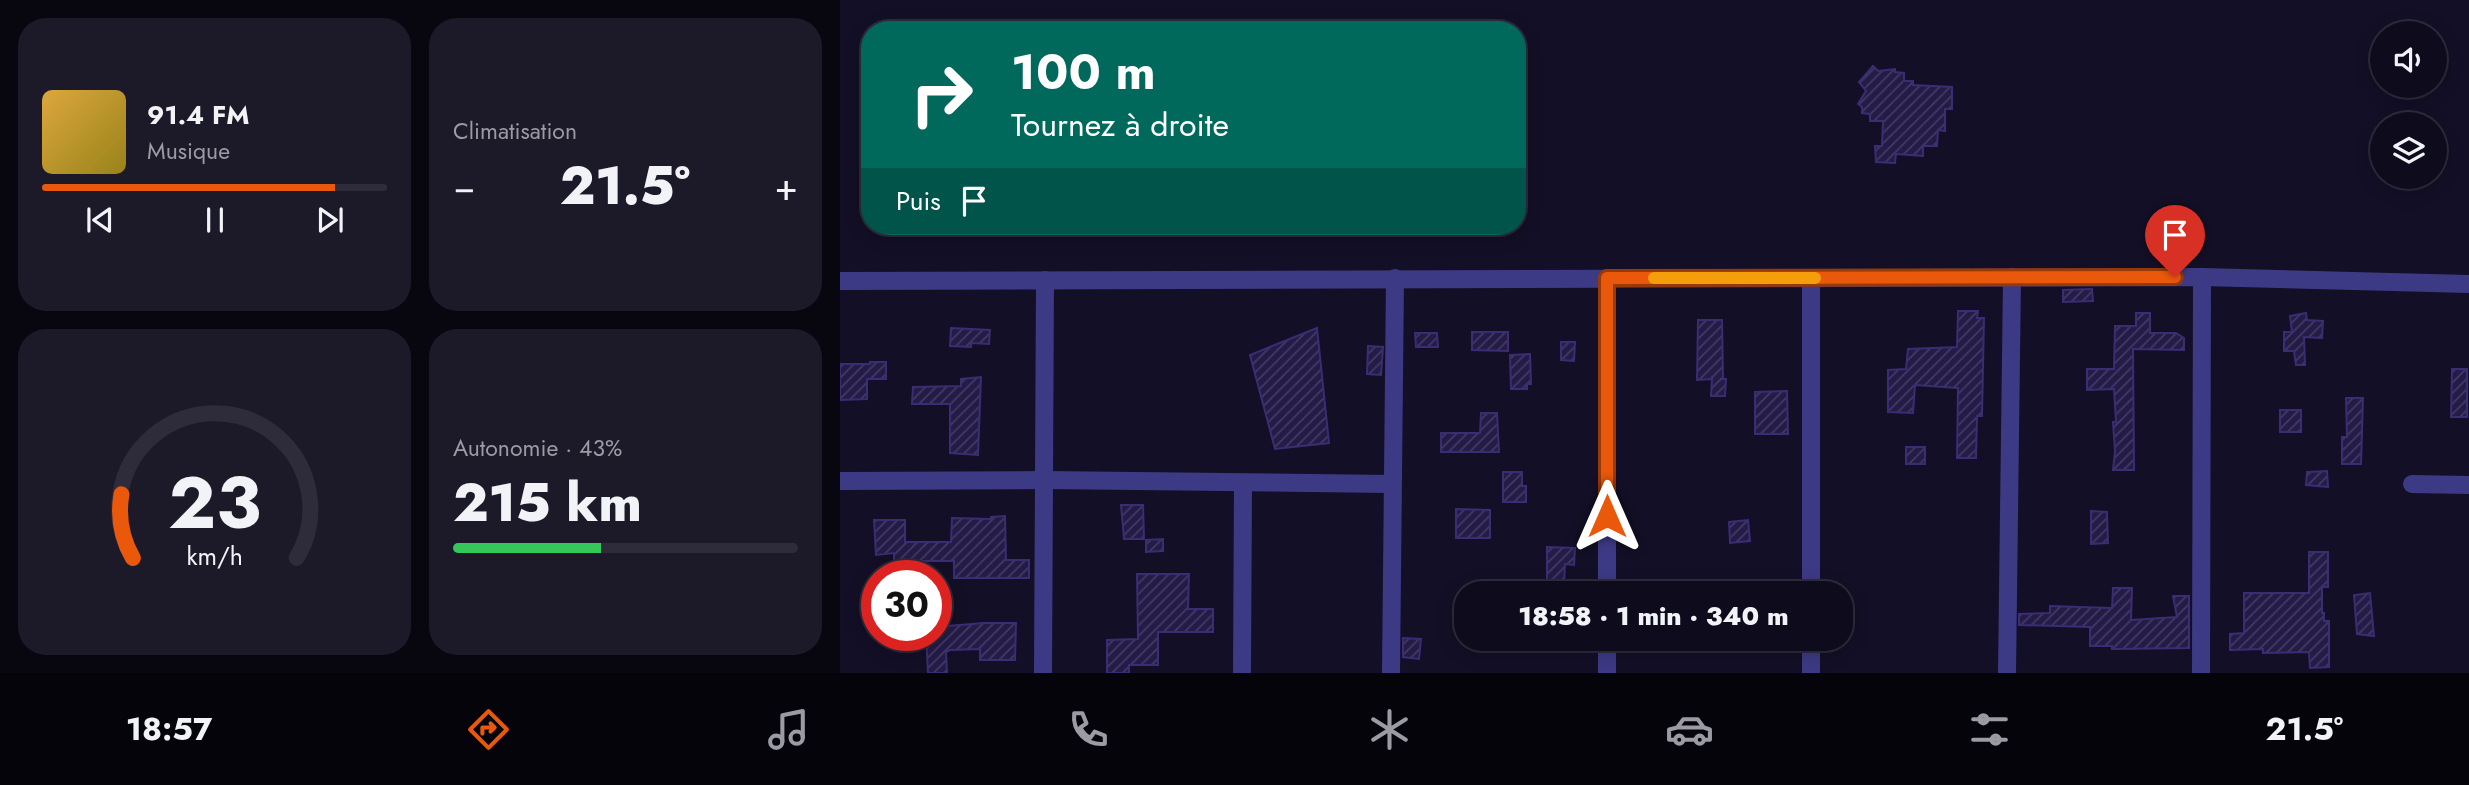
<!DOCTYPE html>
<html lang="fr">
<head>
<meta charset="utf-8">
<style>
	body { margin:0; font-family:Jost,sans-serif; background:#1c1929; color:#f1f3f6; height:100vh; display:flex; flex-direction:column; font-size:26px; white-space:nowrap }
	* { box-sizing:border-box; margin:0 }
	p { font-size:23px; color:#9b9ba3 }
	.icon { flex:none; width:38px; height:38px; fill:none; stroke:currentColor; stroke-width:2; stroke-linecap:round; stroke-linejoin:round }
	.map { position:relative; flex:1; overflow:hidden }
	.details { display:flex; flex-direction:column; gap:18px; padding:18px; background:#08060f; width:840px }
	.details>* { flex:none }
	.top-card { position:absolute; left:21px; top:21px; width:665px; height:214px; border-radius:28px; box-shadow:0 4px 18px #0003,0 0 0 2px #2e2b3b; background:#00695c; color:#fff; overflow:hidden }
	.tools { position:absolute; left:1530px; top:21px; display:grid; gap:14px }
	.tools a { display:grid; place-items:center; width:77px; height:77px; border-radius:50%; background:#0e0b1c; box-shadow:0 4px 18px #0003,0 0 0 2px #2e2b3b; font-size:35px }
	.speed { position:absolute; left:21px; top:560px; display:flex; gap:14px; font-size:35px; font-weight:700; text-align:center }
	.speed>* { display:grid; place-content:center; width:91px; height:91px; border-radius:50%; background:#0e0b1c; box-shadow:0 4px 18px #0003,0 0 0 2px #2e2b3b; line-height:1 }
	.speed .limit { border:10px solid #d22; background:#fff; color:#111 }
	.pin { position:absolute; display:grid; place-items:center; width:60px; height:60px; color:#fff; margin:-72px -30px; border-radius:50% 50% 50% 0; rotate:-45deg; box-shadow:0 0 7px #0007 }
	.pin .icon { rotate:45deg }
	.me { position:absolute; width:77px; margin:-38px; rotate:0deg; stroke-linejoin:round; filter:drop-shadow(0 0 5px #0008) }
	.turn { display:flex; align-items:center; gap:24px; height:147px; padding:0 35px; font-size:32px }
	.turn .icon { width:91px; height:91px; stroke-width:2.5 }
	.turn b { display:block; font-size:49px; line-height:60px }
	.then { display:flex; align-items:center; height:66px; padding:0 35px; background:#0003; gap:14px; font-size:26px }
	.big { font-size:52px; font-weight:800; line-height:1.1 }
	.details .widget { flex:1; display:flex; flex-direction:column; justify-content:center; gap:10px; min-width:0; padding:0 24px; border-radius:28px; background:#1c1929 }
	.details .dial { align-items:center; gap:0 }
	.dial svg { height:182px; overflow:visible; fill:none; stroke:#2e2b3b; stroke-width:7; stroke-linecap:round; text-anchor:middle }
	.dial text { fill:#f1f3f6; stroke:none }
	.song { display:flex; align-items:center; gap:21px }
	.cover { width:84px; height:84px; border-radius:10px; background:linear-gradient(135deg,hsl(40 70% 55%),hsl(50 70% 35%)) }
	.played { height:7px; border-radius:4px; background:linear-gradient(90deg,#ea580c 85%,#2e2b3b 85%) }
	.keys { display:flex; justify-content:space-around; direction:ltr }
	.heat { display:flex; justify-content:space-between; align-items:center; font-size:38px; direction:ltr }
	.charge { height:10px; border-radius:5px; background:linear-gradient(90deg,#34c759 43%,#2e2b3b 0) }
	.details .tiles { flex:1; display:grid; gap:18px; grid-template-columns:repeat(2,1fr) }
	.trip { position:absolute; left:614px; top:581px; width:399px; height:70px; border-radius:28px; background:#0e0b1c; box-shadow:0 4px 18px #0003,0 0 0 2px #2e2b3b; font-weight:800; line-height:70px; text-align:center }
	.menu { display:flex; height:112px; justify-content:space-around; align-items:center; background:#06040b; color:#9b9ba3 }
	.menu .icon { width:49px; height:49px }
	.menu .active { color:#ea580c }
	.menu b { font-size:32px; color:#f1f3f6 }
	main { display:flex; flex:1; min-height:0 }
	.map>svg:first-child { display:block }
	.building { fill:url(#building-hatch); stroke:#3b2d73; stroke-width:2 }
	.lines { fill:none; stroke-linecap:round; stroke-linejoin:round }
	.street { stroke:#3d3a85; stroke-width:18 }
	.route-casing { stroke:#983908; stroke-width:18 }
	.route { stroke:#ea580c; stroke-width:12 }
	.slow { stroke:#f59e0b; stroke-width:12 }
</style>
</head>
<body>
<main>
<section class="details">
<div class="tiles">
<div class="widget">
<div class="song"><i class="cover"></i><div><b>91.4 FM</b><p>Musique</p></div></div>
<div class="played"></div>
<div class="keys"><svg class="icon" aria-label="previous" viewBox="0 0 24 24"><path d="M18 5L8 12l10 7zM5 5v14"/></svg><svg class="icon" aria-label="pause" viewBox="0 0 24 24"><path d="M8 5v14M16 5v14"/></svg><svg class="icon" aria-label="next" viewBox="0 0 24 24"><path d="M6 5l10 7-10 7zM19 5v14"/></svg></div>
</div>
<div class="widget"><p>Climatisation</p>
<div class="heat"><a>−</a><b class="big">21.5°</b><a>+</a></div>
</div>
<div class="widget dial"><svg viewBox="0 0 100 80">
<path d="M14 69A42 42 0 1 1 86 69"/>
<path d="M14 69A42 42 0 0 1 9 41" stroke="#ea580c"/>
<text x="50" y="56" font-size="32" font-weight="700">23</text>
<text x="50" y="72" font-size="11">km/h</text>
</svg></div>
<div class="widget"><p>Autonomie · 43%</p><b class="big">215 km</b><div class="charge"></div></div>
</div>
</section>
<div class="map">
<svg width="1629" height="673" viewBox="0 0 1629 673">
	<defs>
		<pattern id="building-hatch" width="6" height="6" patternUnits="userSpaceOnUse" patternTransform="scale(1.75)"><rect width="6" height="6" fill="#241b47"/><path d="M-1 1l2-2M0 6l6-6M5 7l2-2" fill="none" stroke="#433b63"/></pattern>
	</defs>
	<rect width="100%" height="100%" fill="#130f26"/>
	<!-- building -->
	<g class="building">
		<path d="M 1033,66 L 1038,71 L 1055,69 L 1055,72 L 1064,73 L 1064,81 L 1073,81 L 1073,85 L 1112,87 L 1112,109 L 1105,109 L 1105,131 L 1098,130 L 1097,146 L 1083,146 L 1083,156 L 1056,154 L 1055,163 L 1036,162 L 1035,146 L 1042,146 L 1043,121 L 1030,121 L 1030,114 L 1022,113 L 1022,107 L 1018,104 L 1026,91 L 1019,82 Z"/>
		<path d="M 1252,289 L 1253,301 L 1223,302 L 1223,290 Z"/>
		<path d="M 1118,311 L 1138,311 L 1137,318 L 1144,318 L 1142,416 L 1137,416 L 1136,458 L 1117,458 L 1118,388 L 1075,385 L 1073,413 L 1048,412 L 1048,370 L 1066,369 L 1068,349 L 1117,347 Z"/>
		<path d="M 1296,313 L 1310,313 L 1310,333 L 1336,333 L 1344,338 L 1344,350 L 1293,349 L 1294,470 L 1273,470 L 1275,451 L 1273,422 L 1276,422 L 1274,389 L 1247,390 L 1247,369 L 1274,369 L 1275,326 L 1296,326 Z"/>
		<path d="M 1466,313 L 1467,320 L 1483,321 L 1482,338 L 1464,337 L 1465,365 L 1456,365 L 1454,351 L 1444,351 L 1444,332 L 1452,332 L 1450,316 Z"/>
		<path d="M 858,320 L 882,320 L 883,379 L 886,379 L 885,396 L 871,396 L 872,379 L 857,380 Z"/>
		<path d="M 111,328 L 150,330 L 149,344 L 131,343 L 131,347 L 110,346 Z"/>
		<path d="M 477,328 L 489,443 L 435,449 L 410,355 Z"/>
		<path d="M 632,332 L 668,332 L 668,351 L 632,350 Z"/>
		<path d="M 575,333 L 597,333 L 598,347 L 576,347 Z"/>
		<path d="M 721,342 L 735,342 L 734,361 L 721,360 Z"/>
		<path d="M 528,346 L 543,347 L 541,375 L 527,374 Z"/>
		<path d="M 690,354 L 691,384 L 687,384 L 687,389 L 671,389 L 670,355 Z"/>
		<path d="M 30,362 L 46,362 L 46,379 L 27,379 L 27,399 L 0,400 L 0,364 L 30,364 Z"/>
		<path d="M 1612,369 L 1627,369 L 1627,417 L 1611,417 Z"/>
		<path d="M 141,377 L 138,455 L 110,453 L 110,404 L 72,404 L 73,387 L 121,386 L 121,379 Z"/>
		<path d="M 947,391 L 948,434 L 915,434 L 915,392 Z"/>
		<path d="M 1506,398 L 1523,398 L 1521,464 L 1502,464 L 1502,437 L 1507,437 Z"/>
		<rect x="1440" y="410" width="21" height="22"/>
		<path d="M 641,413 L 657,413 L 659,452 L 601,452 L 601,433 L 640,433 Z"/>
		<rect x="1066" y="447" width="19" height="17"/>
		<path d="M 1487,471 L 1488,487 L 1466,485 L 1467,472 Z"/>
		<path d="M 663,472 L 682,472 L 682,486 L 686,486 L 686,502 L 663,502 Z"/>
		<path d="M 281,505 L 303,505 L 304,539 L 284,539 Z"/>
		<path d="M 616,509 L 650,510 L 650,538 L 616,538 Z"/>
		<path d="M 1251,511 L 1267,512 L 1268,543 L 1251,544 Z"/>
		<path d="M 165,516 L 166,560 L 189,560 L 189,578 L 114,578 L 114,561 L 54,561 L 54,553 L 36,555 L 34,520 L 65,520 L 65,542 L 111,542 L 112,518 L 151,519 L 151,517 Z"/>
		<path d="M 908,520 L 910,541 L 890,543 L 889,522 Z"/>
		<path d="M 323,539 L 323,551 L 306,552 L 306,540 Z"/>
		<path d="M 707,547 L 735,548 L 734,565 L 725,564 L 724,585 L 707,585 Z"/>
		<path d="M 1469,552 L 1488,552 L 1488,587 L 1482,587 L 1482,613 L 1484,613 L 1484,621 L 1489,621 L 1489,667 L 1470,668 L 1469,652 L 1423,653 L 1423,649 L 1390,650 L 1390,634 L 1404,633 L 1404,593 L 1469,593 Z"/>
		<path d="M 297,574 L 349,574 L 348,609 L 373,609 L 373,632 L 318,632 L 318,665 L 289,665 L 289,673 L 267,673 L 267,640 L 298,639 Z"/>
		<path d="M 1273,588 L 1292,588 L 1291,620 L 1337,617 L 1333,596 L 1349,596 L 1349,648 L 1272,649 L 1272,646 L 1250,646 L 1250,627 L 1179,625 L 1179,614 L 1210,613 L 1210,606 L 1272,608 Z"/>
		<path d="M 1530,593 L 1534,636 L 1517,634 L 1514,595 Z"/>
		<path d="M 144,623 L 176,623 L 175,660 L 140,660 L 140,649 L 110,650 L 106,652 L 107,673 L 88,673 L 86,635 L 96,635 L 96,627 Z"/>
		<path d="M 563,638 L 581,639 L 579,659 L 563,657 Z"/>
	</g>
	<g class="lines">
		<!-- street -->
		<g class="street">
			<path d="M 0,281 L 1362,277 L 1629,284"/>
			<path d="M 0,481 L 204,480 L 552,484"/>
			<path d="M 1572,484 L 1629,485"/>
			<path d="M 767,593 L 767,278"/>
			<path d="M 971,593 L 971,278"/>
			<path d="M 203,673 L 205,280"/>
			<path d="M 402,673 L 403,483"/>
			<path d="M 551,673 L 555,278"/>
			<path d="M 767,673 L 767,639"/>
			<path d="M 971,673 L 971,639"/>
			<path d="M 1167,673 L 1172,277"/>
			<path d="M 1361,673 L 1362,277"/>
		</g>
	</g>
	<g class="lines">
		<!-- route casing -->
		<g class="route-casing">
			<path id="route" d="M 767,516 L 767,278 L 1335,277"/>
		</g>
		<!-- route -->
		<use href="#route" class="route"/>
		<!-- slow -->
		<path class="slow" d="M 814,278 L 975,278"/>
	</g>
</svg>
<div class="tools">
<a><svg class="icon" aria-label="sound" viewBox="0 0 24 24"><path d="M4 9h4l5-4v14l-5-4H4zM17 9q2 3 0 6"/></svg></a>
<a><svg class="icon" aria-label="layers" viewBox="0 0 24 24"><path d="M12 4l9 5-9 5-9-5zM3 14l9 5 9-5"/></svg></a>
</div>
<div class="speed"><div class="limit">30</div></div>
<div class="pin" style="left:1335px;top:277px;background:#d93025"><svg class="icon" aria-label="arrive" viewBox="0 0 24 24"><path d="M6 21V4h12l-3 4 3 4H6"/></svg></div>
<svg class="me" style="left:767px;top:516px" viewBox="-20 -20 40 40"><path d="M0-17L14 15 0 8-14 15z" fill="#ea580c" stroke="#fff" stroke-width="4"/></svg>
<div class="trip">18:58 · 1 min · 340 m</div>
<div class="top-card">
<div class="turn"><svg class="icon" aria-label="right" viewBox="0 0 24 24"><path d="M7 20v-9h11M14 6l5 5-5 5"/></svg><div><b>100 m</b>Tournez à droite</div></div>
<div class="then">Puis<svg class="icon" aria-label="arrive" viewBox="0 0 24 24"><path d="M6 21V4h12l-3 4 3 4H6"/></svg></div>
</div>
</div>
</main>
<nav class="menu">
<b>18:57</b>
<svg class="icon active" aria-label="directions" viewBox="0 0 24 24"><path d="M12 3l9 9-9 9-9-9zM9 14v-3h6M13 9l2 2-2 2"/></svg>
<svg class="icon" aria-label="music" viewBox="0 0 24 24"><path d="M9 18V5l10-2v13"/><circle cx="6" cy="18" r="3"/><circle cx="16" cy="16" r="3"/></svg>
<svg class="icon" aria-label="phone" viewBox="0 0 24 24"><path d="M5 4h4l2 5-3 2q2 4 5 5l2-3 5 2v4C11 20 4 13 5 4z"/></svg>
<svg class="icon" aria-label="climate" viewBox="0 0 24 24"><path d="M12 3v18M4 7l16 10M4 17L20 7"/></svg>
<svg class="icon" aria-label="car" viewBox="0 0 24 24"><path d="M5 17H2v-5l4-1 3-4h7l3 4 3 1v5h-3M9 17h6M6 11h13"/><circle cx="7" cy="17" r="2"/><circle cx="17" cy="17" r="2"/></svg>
<svg class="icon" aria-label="filters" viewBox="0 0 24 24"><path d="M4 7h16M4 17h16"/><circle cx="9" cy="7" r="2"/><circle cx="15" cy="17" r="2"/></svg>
<b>21.5°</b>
</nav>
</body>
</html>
